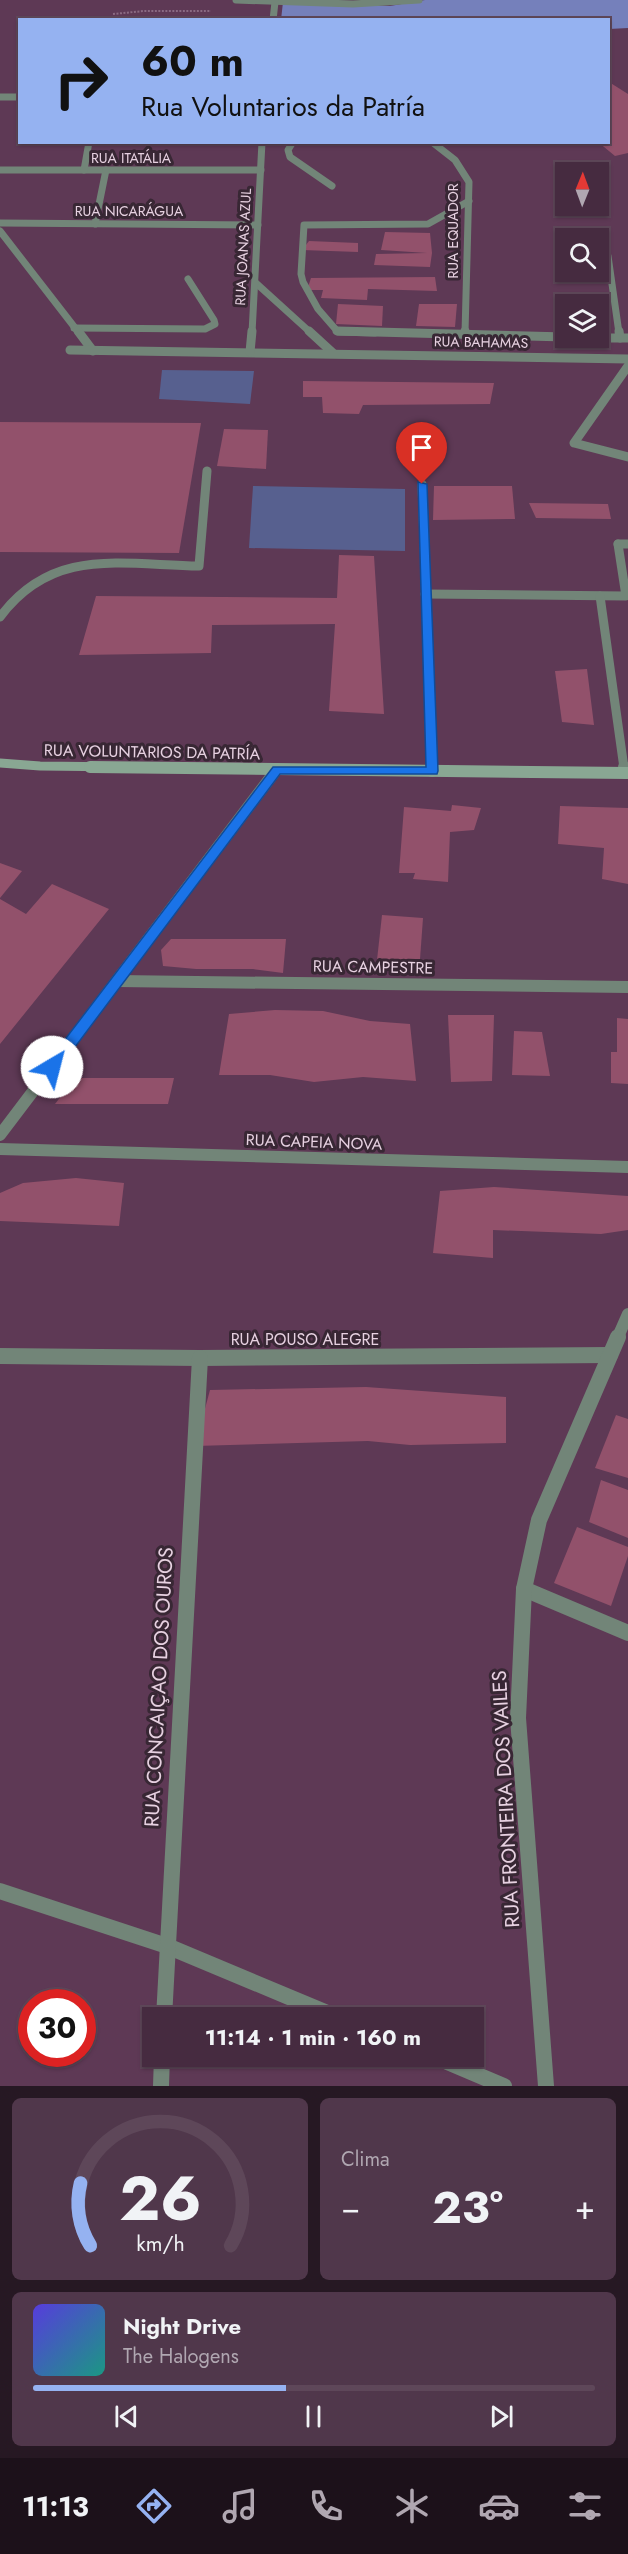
<!DOCTYPE html>
<html lang="pt">
<head>
<meta charset="utf-8">
<style>
	body { margin:0; font-family:Jost,sans-serif; background:#50374b; color:#f1f3f6; height:100vh; display:flex; flex-direction:column; font-size:22px; white-space:nowrap }
	* { box-sizing:border-box; margin:0 }
	p { font-size:20px; color:#b0a7b1 }
	.icon { flex:none; width:33px; height:33px; fill:none; stroke:currentColor; stroke-width:2; stroke-linecap:round; stroke-linejoin:round }
	.map { position:relative; height:2086px; overflow:hidden }
	.sheet { display:flex; flex-direction:column; gap:12px; padding:12px; background:#261823; flex:1 }
	.sheet>* { flex:none }
	.banner { position:absolute; left:18px; top:18px; width:592px; height:126px; border-radius:0px; box-shadow:0 2px 4px #0004,0 0 0 2px #5e4759; background:#95b2f1; color:#111; overflow:hidden }
	.needle { width:39px; rotate:1deg }
	.tools { position:absolute; left:555px; top:162px; display:grid; gap:12px }
	.tools a { display:grid; place-items:center; width:54px; height:54px; border-radius:0px; background:#462b40; box-shadow:0 2px 4px #0004,0 0 0 2px #5e4759; font-size:30px }
	.speed { position:absolute; left:18px; top:1989px; display:flex; gap:12px; font-size:30px; font-weight:700; text-align:center }
	.speed>* { display:grid; place-content:center; width:78px; height:78px; border-radius:50%; background:#462b40; box-shadow:0 2px 4px #0004,0 0 0 2px #5e4759; line-height:1 }
	.speed .limit { border:9px solid #d22; background:#fff; color:#111 }
	.pin { position:absolute; display:grid; place-items:center; width:51px; height:51px; color:#fff; margin:-62px -26px; border-radius:50% 50% 50% 0; rotate:-45deg; box-shadow:0 0 6px #0007 }
	.pin .icon { rotate:45deg }
	.me { position:absolute; width:66px; margin:-33px; rotate:37deg; stroke-linejoin:round; filter:drop-shadow(0 0 4px #0008) }
	.turn { display:flex; align-items:center; gap:21px; height:126px; padding:0 24px; font-size:27px }
	.turn .icon { width:78px; height:78px; stroke-width:2.5 }
	.turn b { display:block; font-size:42px; line-height:51px }
	.big { font-size:45px; font-weight:700; line-height:1.1 }
	.sheet .tile { flex:1; display:flex; flex-direction:column; justify-content:center; gap:9px; min-width:0; padding:0 21px; border-radius:9px; background:#50374b }
	.sheet .dial { align-items:center; gap:0 }
	.dial svg { height:156px; overflow:visible; fill:none; stroke:#5e4759; stroke-width:7; stroke-linecap:round; text-anchor:middle }
	.dial text { fill:#f1f3f6; stroke:none }
	.song { display:flex; align-items:center; gap:18px }
	.cover { width:72px; height:72px; border-radius:9px; background:linear-gradient(135deg,hsl(250 70% 55%),hsl(170 70% 35%)) }
	.played { height:6px; border-radius:3px; background:linear-gradient(90deg,#95b2f1 45%,#5e4759 45%) }
	.keys { display:flex; justify-content:space-around; direction:ltr }
	.heat { display:flex; justify-content:space-between; align-items:center; font-size:33px; direction:ltr }
	.sheet .tiles { flex:1; display:grid; gap:12px; grid-template-columns:1fr 1fr }
	.tile:last-child { grid-column:span 2 }
	.trip { position:absolute; left:142px; top:2007px; width:342px; height:60px; border-radius:0px; background:#462b40; box-shadow:0 2px 4px #0004,0 0 0 2px #5e4759; font-weight:700; line-height:60px; text-align:center }
	.menu { display:flex; height:96px; justify-content:space-around; align-items:center; background:#1c111a; color:#b0a7b1 }
	.menu .icon { width:42px; height:42px }
	.menu .on { color:#95b2f1 }
	.menu b { font-size:27px; color:#f1f3f6 }
	.map>svg:first-child { display:block }
	.green { fill:#57608f }
	.forest { fill:#7580bb }
	.building { fill:#92516b }
	.lines { fill:none; stroke-linecap:round; stroke-linejoin:round }
	.path { stroke:#8a6a82; stroke-width:2; stroke-dasharray:2 1.5; stroke-linecap:butt }
	.lane-far1 { stroke:#728578; stroke-width:9 }
	.lane { stroke:#728578; stroke-width:12 }
	.street-far3 { stroke:#728578; stroke-width:7 }
	.street-far2 { stroke:#728578; stroke-width:9 }
	.street-far1 { stroke:#728578; stroke-width:12 }
	.street { stroke:#728578; stroke-width:16 }
	.secondary-far1 { stroke:#89a793; stroke-width:9 }
	.secondary { stroke:#89a793; stroke-width:12 }
	.route { fill:#1a73e8; stroke:#114b97; stroke-width:1.5 }
	.labels { text-anchor:middle; dominant-baseline:central; stroke-width:6; stroke-linejoin:round; paint-order:stroke }
	.far-street-label { font-size:14px; fill:#e7d1e1; stroke:#382734 }
	.street-label { font-size:16px; fill:#e7d1e1; stroke:#382734 }
	.near-street-label { font-size:20px; fill:#e7d1e1; stroke:#382734 }
</style>
</head>
<body>
<div class="map">
<svg width="628" height="2086" viewBox="0 0 628 2086">
	<rect width="100%" height="100%" fill="#5e3955"/>
	<!-- green -->
	<g class="green">
		<path d="M 162,370 L 254,371 L 250,404 L 159,399 Z"/>
		<path d="M 253,486 L 405,489 L 405,551 L 249,548 Z"/>
	</g>
	<!-- forest -->
	<path class="forest" d="M 425,0 L 628,0 L 628,28 L 609,29 L 609,20 L 281,20 L 283,2 L 390,6 Z"/>
	<!-- building -->
	<g class="building">
		<path d="M 609,82 L 628,94 L 628,153 L 615,156 L 598,142 L 609,142 Z"/>
		<path d="M 385,232 L 430,233 L 432,253 L 430,267 L 374,265 L 376,254 L 427,253 L 381,250 Z"/>
		<path d="M 309,241 L 358,243 L 358,252 L 302,250 Z"/>
		<path d="M 435,277 L 437,291 L 368,289 L 367,300 L 321,298 L 323,290 L 307,290 L 311,278 Z"/>
		<path d="M 338,304 L 383,306 L 382,326 L 336,324 Z"/>
		<path d="M 419,304 L 457,304 L 455,327 L 416,326 Z"/>
		<path d="M 303,381 L 494,383 L 490,404 L 363,405 L 359,414 L 323,413 L 322,397 L 303,397 Z"/>
		<path d="M 0,422 L 201,423 L 179,553 L 0,552 Z"/>
		<path d="M 224,429 L 268,430 L 266,469 L 217,466 Z"/>
		<path d="M 434,486 L 512,486 L 515,519 L 433,520 Z"/>
		<path d="M 529,503 L 608,504 L 611,519 L 536,518 Z"/>
		<path d="M 339,555 L 374,556 L 384,714 L 329,711 L 335,624 L 212,625 L 211,653 L 79,655 L 96,596 L 337,598 Z"/>
		<path d="M 587,669 L 594,725 L 562,722 L 555,671 Z"/>
		<path d="M 452,805 L 481,808 L 474,830 L 450,832 L 448,882 L 413,879 L 415,873 L 399,873 L 404,807 L 451,811 Z"/>
		<path d="M 560,806 L 628,808 L 628,884 L 602,879 L 604,848 L 558,844 Z"/>
		<path d="M 0,863 L 22,871 L 0,898 Z"/>
		<path d="M 52,884 L 109,909 L 0,1044 L 0,899 L 26,914 Z"/>
		<path d="M 382,915 L 423,918 L 419,973 L 376,969 Z"/>
		<path d="M 171,939 L 286,939 L 283,973 L 253,969 L 196,969 L 163,966 L 161,950 Z"/>
		<path d="M 275,1010 L 323,1011 L 370,1021 L 410,1024 L 416,1081 L 363,1077 L 314,1082 L 270,1075 L 219,1075 L 229,1014 Z"/>
		<path d="M 448,1015 L 494,1015 L 492,1081 L 451,1082 Z"/>
		<path d="M 617,1018 L 628,1019 L 628,1084 L 611,1083 L 611,1052 L 617,1052 Z"/>
		<path d="M 514,1031 L 542,1032 L 550,1076 L 512,1075 Z"/>
		<path d="M 75,1078 L 174,1078 L 168,1104 L 55,1104 Z"/>
		<path d="M 76,1178 L 124,1183 L 119,1226 L 0,1221 L 0,1193 L 23,1183 Z"/>
		<path d="M 494,1187 L 628,1196 L 628,1230 L 601,1234 L 493,1230 L 493,1258 L 433,1253 L 440,1191 Z"/>
		<path d="M 366,1387 L 506,1397 L 506,1443 L 410,1445 L 368,1441 L 195,1446 L 210,1390 Z"/>
		<path d="M 616,1415 L 628,1419 L 628,1478 L 595,1468 Z"/>
		<path d="M 601,1480 L 628,1490 L 628,1538 L 589,1522 Z"/>
		<path d="M 577,1527 L 628,1547 L 628,1556 L 611,1606 L 554,1583 Z"/>
	</g>
	<g class="lines">
		<!-- path -->
		<path class="path" d="M 113,14 L 144,11 L 211,11"/>
		<!-- lane-far1 -->
		<g class="lane-far1">
			<path d="M 422,484 L 432,768"/>
			<path d="M 425,594 L 626,596 L 618,544"/>
			<path d="M 600,596 L 624,768"/>
			<path d="M 0,617 C 53,546 122,565 199,566 L 207,471"/>
		</g>
		<!-- lane -->
		<g class="lane">
			<path d="M 432,767 L 432,771"/>
			<path d="M 624,767 L 625,773"/>
		</g>
		<!-- street-far3 -->
		<g class="street-far3">
			<path d="M 236,0 L 353,4 L 419,0"/>
			<path d="M 273,20 L 275,2"/>
			<path d="M 0,97 L 20,97"/>
			<path d="M 293,142 L 288,150 L 290,157 L 332,186"/>
			<path d="M 432,142 L 455,160 L 469,182 L 465,333"/>
			<path d="M 0,170 L 261,170"/>
			<path d="M 84,170 L 89,142"/>
			<path d="M 0,223 L 258,225"/>
			<path d="M 95,224 L 106,170"/>
			<path d="M 0,231 L 79,333"/>
			<path d="M 608,256 L 619,333"/>
			<path d="M 256,283 L 311,333"/>
			<path d="M 74,328 L 205,329 L 215,324 L 214,320 L 188,279"/>
			<path d="M 252,333 L 262,142"/>
			<path d="M 375,333 L 338,332 L 318,309 L 303,282 L 301,274 L 304,225 L 428,224 L 469,201"/>
		</g>
		<!-- street-far2 -->
		<g class="street-far2">
			<path d="M 78,331 L 93,351"/>
			<path d="M 309,331 L 333,353"/>
			<path d="M 337,331 L 566,337"/>
			<path d="M 619,331 L 620,338"/>
			<path d="M 465,334 L 465,331"/>
			<path d="M 592,338 L 627,338"/>
			<path d="M 70,350 L 628,359"/>
			<path d="M 250,352 L 252,331"/>
			<path d="M 628,366 L 574,443 L 628,457"/>
			<path d="M 618,544 L 628,544"/>
		</g>
		<!-- street-far1 -->
		<g class="street-far1">
			<path d="M 117,981 L 628,987"/>
			<path d="M 0,1135 L 277,769"/>
			<path d="M 0,1149 L 628,1167"/>
			<path d="M 617,1339 L 628,1314"/>
		</g>
		<!-- street -->
		<g class="street">
			<path d="M 0,1356 L 200,1358 L 610,1355"/>
			<path d="M 524,1589 L 628,1633"/>
			<path d="M 0,1891 L 167,1946 L 339,2018"/>
			<path d="M 164,2018 L 200,1358"/>
			<path d="M 433,2056 L 504,2086"/>
			<path d="M 161,2086 L 162,2056"/>
			<path d="M 546,2086 L 518,1718 L 524,1589 L 539,1520 L 618,1337"/>
		</g>
		<!-- secondary-far1 -->
		<path class="secondary-far1" d="M 0,763 L 40,766 L 216,768"/>
		<!-- secondary -->
		<path class="secondary" d="M 90,767 L 628,773"/>
	</g>
	<!-- route -->
	<path class="route" d="M 418,482 L 427,484 L 438,771 L 437,774 L 280,774 L 57,1071 L 47,1071 L 45,1067 L 47,1063 L 273,767 L 426,767 Z"/>
	<g class="labels">
		<!-- far-street labels -->
		<g class="far-street-label">
			<text x="131" y="158">RUA ITATÁLIA</text>
			<text x="129" y="211">RUA NICARÁGUA</text>
			<text transform="translate(453 231) rotate(-90)">RUA EQUADOR</text>
			<text transform="translate(243 247) rotate(-87)">RUA JOANAS AZUL</text>
			<text transform="translate(481 342) rotate(1)">RUA BAHAMAS</text>
		</g>
		<!-- street labels -->
		<g class="street-label">
			<text transform="translate(152 752) rotate(1)">RUA VOLUNTARIOS DA PATRÍA</text>
			<text transform="translate(373 967) rotate(1)">RUA CAMPESTRE</text>
			<text transform="translate(314 1142) rotate(2)">RUA CAPEIA NOVA</text>
			<text x="305" y="1339">RUA POUSO ALEGRE</text>
		</g>
		<!-- near-street labels -->
		<g class="near-street-label">
			<text transform="translate(159 1687) rotate(-87)">RUA CONCAIÇAO DOS OUROS</text>
			<text transform="translate(506 1799) rotate(-93)">RUA FRONTEIRA DOS VAILES</text>
		</g>
	</g>
</svg>
<div class="tools">
<a><svg class="needle" viewBox="-14 -14 28 28"><path d="M0-13l5 13h-10z" fill="#e53935"/><path d="M0 13l5-13h-10z" fill="#b0a7b1"/></svg></a>
<a><svg class="icon" aria-label="search" viewBox="0 0 24 24"><circle cx="10" cy="10" r="6"/><path d="M15 15l6 6"/></svg></a>
<a><svg class="icon" aria-label="layers" viewBox="0 0 24 24"><path d="M12 4l9 5-9 5-9-5zM3 14l9 5 9-5"/></svg></a>
</div>
<div class="speed"><div class="limit">30</div></div>
<div class="pin" style="left:422px;top:484px;background:#d93025"><svg class="icon" aria-label="arrive" viewBox="0 0 24 24"><path d="M6 21V4h12l-3 4 3 4H6"/></svg></div>
<svg class="me" style="left:52px;top:1067px" viewBox="-20 -20 40 40"><circle r="19" fill="#fff"/><path d="M0-13L10 11 0 6-10 11z" fill="#1a73e8"/></svg>
<div class="trip">11:14 · 1 min · 160 m</div>
<div class="banner">
<div class="turn"><svg class="icon" aria-label="right" viewBox="0 0 24 24"><path d="M7 20v-9h11M14 6l5 5-5 5"/></svg><div><b>60 m</b>Rua Voluntarios da Patría</div></div>
</div>
</div>
<section class="sheet">
<div class="tiles">
<div class="tile dial"><svg viewBox="0 0 100 80">
<path d="M14 69A42 42 0 1 1 86 69"/>
<path d="M14 69A42 42 0 0 1 9 37" stroke="#95b2f1"/>
<text x="50" y="56" font-size="32" font-weight="700">26</text>
<text x="50" y="72" font-size="11">km/h</text>
</svg></div>
<div class="tile"><p>Clima</p>
<div class="heat"><a>−</a><b class="big">23°</b><a>+</a></div>
</div>
<div class="tile">
<div class="song"><i class="cover"></i><div><b>Night Drive</b><p>The Halogens</p></div></div>
<div class="played"></div>
<div class="keys"><svg class="icon" aria-label="previous" viewBox="0 0 24 24"><path d="M18 5L8 12l10 7zM5 5v14"/></svg><svg class="icon" aria-label="pause" viewBox="0 0 24 24"><path d="M8 5v14M16 5v14"/></svg><svg class="icon" aria-label="next" viewBox="0 0 24 24"><path d="M6 5l10 7-10 7zM19 5v14"/></svg></div>
</div>
</div>
</section>
<nav class="menu">
<b>11:13</b>
<svg class="icon on" aria-label="directions" viewBox="0 0 24 24"><path d="M12 3l9 9-9 9-9-9zM9 14v-3h6M13 9l2 2-2 2"/></svg>
<svg class="icon" aria-label="music" viewBox="0 0 24 24"><path d="M9 18V5l10-2v13"/><circle cx="6" cy="18" r="3"/><circle cx="16" cy="16" r="3"/></svg>
<svg class="icon" aria-label="phone" viewBox="0 0 24 24"><path d="M5 4h4l2 5-3 2q2 4 5 5l2-3 5 2v4C11 20 4 13 5 4z"/></svg>
<svg class="icon" aria-label="climate" viewBox="0 0 24 24"><path d="M12 3v18M4 7l16 10M4 17L20 7"/></svg>
<svg class="icon" aria-label="car" viewBox="0 0 24 24"><path d="M5 17H2v-5l4-1 3-4h7l3 4 3 1v5h-3M9 17h6M6 11h13"/><circle cx="7" cy="17" r="2"/><circle cx="17" cy="17" r="2"/></svg>
<svg class="icon" aria-label="filters" viewBox="0 0 24 24"><path d="M4 7h16M4 17h16"/><circle cx="9" cy="7" r="2"/><circle cx="15" cy="17" r="2"/></svg>
</nav>
</body>
</html>
